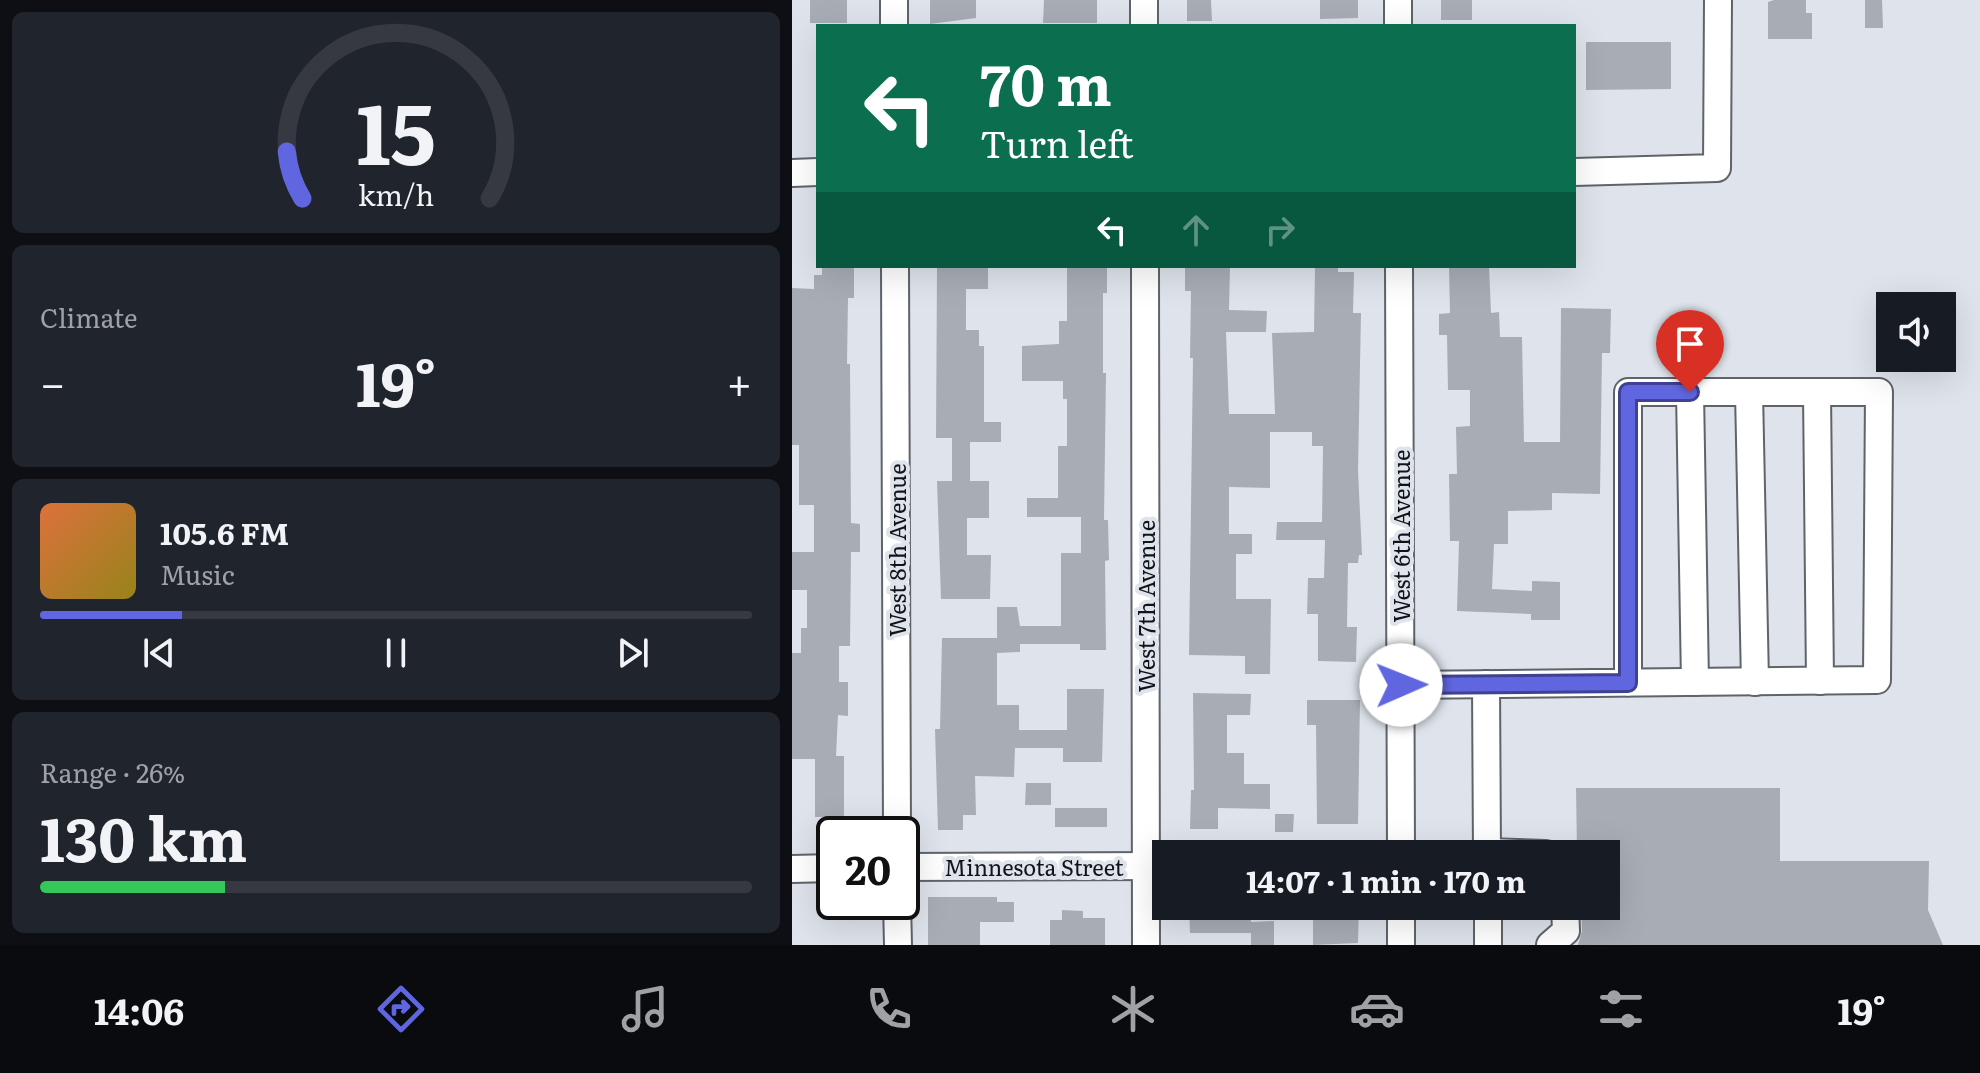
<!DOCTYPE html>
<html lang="en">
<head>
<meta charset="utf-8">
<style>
	body { margin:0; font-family:Literata,serif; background:#20242c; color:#f1f3f6; height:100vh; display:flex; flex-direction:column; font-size:30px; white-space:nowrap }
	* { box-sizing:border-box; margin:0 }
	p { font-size:26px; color:#9ea1a6 }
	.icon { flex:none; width:44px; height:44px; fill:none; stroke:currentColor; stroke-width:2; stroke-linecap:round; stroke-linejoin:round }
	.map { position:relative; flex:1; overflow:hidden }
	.details { display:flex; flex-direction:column; gap:12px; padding:12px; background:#0d0f14; width:792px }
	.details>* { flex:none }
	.hud { position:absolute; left:24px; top:24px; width:760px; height:244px; border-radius:0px; box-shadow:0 8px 32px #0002; background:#0b6e4f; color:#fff; overflow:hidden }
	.buttons { position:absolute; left:1084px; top:292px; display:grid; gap:16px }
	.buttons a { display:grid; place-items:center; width:80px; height:80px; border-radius:0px; background:#171b24; box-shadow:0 8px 32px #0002; font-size:40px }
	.speed { position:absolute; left:24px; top:816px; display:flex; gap:16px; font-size:40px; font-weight:700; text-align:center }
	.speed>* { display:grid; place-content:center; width:104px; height:104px; border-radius:50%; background:#171b24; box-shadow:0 8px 32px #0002; line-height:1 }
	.speed .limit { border:4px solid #111; border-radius:12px; background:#fff; color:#111 }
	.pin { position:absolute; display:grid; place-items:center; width:68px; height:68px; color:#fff; margin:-82px -34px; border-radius:50% 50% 50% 0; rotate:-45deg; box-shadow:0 0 8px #0007 }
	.pin .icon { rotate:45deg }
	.me { position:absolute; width:88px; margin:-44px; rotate:89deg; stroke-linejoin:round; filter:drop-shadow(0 0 6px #0008) }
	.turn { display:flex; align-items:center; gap:28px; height:168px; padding:0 32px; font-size:36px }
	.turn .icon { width:104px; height:104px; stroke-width:2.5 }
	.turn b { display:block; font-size:56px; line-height:68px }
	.lanes { display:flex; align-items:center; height:76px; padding:0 32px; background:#0003; justify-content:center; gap:40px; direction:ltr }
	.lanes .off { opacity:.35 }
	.big { font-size:60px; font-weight:700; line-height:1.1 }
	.details .widget { flex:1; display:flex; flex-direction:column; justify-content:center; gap:12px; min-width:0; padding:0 28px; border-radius:12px; background:#20242c }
	.details .dial { align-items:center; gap:0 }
	.dial svg { height:208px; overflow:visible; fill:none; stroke:#363941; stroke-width:7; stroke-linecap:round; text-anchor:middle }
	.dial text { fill:#f1f3f6; stroke:none }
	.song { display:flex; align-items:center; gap:24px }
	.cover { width:96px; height:96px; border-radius:12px; background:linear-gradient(135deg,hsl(20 70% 55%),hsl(50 70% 35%)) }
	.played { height:8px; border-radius:4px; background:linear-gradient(90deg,#6066df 20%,#363941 20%) }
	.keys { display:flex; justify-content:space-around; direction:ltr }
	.heat { display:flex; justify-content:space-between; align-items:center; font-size:44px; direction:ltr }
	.charge { height:12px; border-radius:6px; background:linear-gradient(90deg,#34c759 26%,#363941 0) }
	.trip { position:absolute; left:360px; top:840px; width:468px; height:80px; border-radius:0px; background:#171b24; box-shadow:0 8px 32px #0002; font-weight:700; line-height:80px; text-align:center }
	.tabs { display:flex; height:128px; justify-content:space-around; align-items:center; background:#090b0e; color:#9ea1a6 }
	.tabs .icon { width:56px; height:56px }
	.tabs .current { color:#6066df }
	.tabs b { font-size:36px; color:#f1f3f6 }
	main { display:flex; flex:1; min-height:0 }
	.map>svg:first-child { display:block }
	.building { fill:#a8adb5 }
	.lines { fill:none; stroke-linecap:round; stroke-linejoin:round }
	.minor-casing { stroke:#5f646b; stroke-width:30 }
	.minor { stroke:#fff; stroke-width:26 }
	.route-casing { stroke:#3e4291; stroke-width:20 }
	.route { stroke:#6066df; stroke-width:14 }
	.labels { text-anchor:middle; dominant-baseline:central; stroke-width:8; stroke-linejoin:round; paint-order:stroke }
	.street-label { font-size:22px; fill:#111316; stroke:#dfe4ec }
</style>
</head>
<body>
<main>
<section class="details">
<div class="widget dial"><svg viewBox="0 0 100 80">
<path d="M14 69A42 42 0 1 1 86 69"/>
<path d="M14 69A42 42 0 0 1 8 51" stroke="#6066df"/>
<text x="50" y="56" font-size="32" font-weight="700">15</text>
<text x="50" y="72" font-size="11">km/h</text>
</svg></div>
<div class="widget"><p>Climate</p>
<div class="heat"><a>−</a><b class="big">19°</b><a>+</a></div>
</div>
<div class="widget">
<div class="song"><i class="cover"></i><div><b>105.6 FM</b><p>Music</p></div></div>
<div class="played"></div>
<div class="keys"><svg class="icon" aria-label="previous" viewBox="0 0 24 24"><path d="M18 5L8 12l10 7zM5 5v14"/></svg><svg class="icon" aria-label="pause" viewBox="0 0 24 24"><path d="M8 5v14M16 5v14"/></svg><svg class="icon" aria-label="next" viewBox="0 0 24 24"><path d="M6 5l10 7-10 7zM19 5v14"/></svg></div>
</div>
<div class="widget"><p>Range · 26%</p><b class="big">130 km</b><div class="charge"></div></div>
</section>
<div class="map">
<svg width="1188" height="945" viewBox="0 0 1188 945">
	<rect width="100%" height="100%" fill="#dfe4ec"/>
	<!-- building -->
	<g class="building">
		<rect x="18" y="0" width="37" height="23"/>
		<path d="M 138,0 L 184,0 L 184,18 L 138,24 Z"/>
		<path d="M 252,0 L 305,0 L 305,23 L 251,23 Z"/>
		<path d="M 395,0 L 419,0 L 420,21 L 395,21 Z"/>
		<path d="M 528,0 L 566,0 L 566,18 L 528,19 Z"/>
		<rect x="649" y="0" width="31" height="20"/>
		<path d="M 982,0 L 1014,0 L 1014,13 L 1020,13 L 1020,39 L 976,39 L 976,2 Z"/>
		<path d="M 1073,0 L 1090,0 L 1091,28 L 1073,28 Z"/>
		<path d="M 794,42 L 879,42 L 879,89 L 794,90 Z"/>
		<path d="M 30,266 L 62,266 L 62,298 L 56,298 L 55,364 L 58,364 L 59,523 L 68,524 L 68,552 L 59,552 L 58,646 L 47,646 L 47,682 L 56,682 L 56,716 L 46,715 L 44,756 L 52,756 L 52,817 L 23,817 L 23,759 L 0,759 L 0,653 L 9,653 L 9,628 L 15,628 L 15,590 L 0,590 L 0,552 L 22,552 L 22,505 L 7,505 L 7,445 L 0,445 L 0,288 L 22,289 L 22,275 L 30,275 Z"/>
		<path d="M 145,266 L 196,266 L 196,289 L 174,289 L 174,330 L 187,330 L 187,346 L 192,346 L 192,422 L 209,422 L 209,442 L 178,442 L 178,481 L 197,481 L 197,518 L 175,518 L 175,555 L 199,555 L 198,599 L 149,599 L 145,481 L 160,481 L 160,438 L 144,438 Z"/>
		<path d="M 275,266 L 315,266 L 315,293 L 311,293 L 311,373 L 314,373 L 312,520 L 316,520 L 317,560 L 313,561 L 314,650 L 288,650 L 288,644 L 228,644 L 228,652 L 205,653 L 205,705 L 227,705 L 227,730 L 275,730 L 275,689 L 312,689 L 310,762 L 271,762 L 271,748 L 223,748 L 222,777 L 183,776 L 184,815 L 171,815 L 171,830 L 146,830 L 143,729 L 148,729 L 150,638 L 205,638 L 205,607 L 225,607 L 228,626 L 269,626 L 269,553 L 289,553 L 289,517 L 235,517 L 235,498 L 266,498 L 266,446 L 275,446 L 275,399 L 271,399 L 271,381 L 230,381 L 230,346 L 267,344 L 267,321 L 275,321 Z"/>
		<path d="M 393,266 L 438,266 L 437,310 L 475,311 L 474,332 L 434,332 L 437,414 L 483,414 L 480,333 L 522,332 L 523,266 L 546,267 L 546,272 L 562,272 L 561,313 L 569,313 L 566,470 L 570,555 L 567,555 L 566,563 L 556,563 L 555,627 L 565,627 L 564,662 L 526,661 L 526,614 L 515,614 L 516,578 L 532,578 L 533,540 L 484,540 L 485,522 L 530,522 L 531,446 L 520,446 L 520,432 L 478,432 L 478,488 L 437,487 L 437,534 L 460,534 L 460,554 L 444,554 L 444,599 L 479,599 L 478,674 L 453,674 L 453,656 L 397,655 L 401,358 L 398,358 L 399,291 L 393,291 Z"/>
		<path d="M 657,266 L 697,266 L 699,313 L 707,312 L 708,337 L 730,337 L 732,442 L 768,442 L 769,308 L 819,309 L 818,353 L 810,353 L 808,494 L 760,493 L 760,510 L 716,511 L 716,544 L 702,544 L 700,589 L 740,591 L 740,581 L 768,582 L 768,620 L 739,620 L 739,614 L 665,611 L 667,541 L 658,541 L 657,474 L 665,474 L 664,427 L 678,426 L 678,390 L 656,390 L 655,335 L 647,335 L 647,314 L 658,313 Z"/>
		<path d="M 401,693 L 459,694 L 458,715 L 435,715 L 435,753 L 452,753 L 452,784 L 478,784 L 478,809 L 426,808 L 426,829 L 398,829 L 399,790 L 402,790 Z"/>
		<path d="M 515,700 L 568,700 L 566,824 L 525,824 L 524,725 L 515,725 Z"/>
		<path d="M 234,783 L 259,783 L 259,805 L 233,805 Z"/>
		<path d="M 784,788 L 988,788 L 988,861 L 1137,861 L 1136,910 L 1151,945 L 786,945 L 790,931 L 789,906 L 814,906 L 814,854 L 785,854 Z"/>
		<rect x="263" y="808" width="52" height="19"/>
		<path d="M 483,814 L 502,814 L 501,832 L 483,832 Z"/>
		<path d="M 136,897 L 205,897 L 205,902 L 222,902 L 222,922 L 188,922 L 188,945 L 136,945 Z"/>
		<path d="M 397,906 L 459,906 L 459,922 L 482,921 L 482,945 L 459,945 L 459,933 L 398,933 Z"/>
		<path d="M 521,906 L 567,906 L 566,943 L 521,945 Z"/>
		<path d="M 270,910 L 291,911 L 291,918 L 313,918 L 313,945 L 258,945 L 258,920 L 270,920 Z"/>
	</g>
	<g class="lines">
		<!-- minor casing -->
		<g class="minor-casing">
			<g id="minor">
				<path d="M 102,0 L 102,26"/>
				<path d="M 352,0 L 352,26"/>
				<path d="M 606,0 L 606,26"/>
				<path d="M 782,172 L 925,168 L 926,0"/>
				<path d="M 0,173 L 26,172"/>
				<path d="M 103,266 L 105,834"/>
				<path d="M 353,266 L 354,945"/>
				<path d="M 607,266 L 609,854"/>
				<path d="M 898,392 L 903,682"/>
				<path d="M 957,392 L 963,682"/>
				<path d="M 1025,392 L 1028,681"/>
				<path d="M 694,684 L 695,854"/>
				<path d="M 609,685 C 768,683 926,682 1085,680 L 1087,392 L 836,392 L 836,683"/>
				<path d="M 695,852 L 754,854"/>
				<path d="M 110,867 L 374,866"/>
				<path d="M 0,869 L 42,868"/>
				<path d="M 105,902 L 106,945"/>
				<path d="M 696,906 L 696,945"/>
				<path d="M 609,945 L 609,906"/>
				<path d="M 758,945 L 774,931 L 773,906"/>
			</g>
		</g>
		<!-- minor -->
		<use href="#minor" class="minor"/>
	</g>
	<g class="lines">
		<!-- route casing -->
		<g class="route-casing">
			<path id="route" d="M 609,685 L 836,683 L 836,392 L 898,392"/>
		</g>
		<!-- route -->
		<use href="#route" class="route"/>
	</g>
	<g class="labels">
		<!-- street labels -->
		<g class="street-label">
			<text transform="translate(608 536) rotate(-90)">West 6th Avenue</text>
			<text transform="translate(104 550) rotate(-90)">West 8th Avenue</text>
			<text transform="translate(353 606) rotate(-90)">West 7th Avenue</text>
			<text x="242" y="866">Minnesota Street</text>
		</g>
	</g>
</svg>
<div class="buttons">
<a><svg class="icon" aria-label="sound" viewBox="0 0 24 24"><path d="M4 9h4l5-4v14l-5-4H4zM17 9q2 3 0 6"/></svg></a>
</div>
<div class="speed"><div class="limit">20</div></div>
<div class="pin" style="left:898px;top:392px;background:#d93025"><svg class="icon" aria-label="arrive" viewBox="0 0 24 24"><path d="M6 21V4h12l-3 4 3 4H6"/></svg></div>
<svg class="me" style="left:609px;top:685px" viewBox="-20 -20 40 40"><circle r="19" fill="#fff"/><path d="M0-13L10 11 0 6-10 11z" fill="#6066df"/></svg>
<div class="trip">14:07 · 1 min · 170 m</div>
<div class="hud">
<div class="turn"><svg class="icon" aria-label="left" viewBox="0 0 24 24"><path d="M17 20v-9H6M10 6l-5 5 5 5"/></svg><div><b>70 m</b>Turn left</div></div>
<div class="lanes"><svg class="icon" aria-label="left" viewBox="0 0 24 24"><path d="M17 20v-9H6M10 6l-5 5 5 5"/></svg><svg class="icon off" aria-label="ahead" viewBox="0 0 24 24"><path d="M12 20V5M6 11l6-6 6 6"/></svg><svg class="icon off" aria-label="right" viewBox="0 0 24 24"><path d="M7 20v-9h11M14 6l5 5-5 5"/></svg></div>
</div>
</div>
</main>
<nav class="tabs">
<b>14:06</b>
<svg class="icon current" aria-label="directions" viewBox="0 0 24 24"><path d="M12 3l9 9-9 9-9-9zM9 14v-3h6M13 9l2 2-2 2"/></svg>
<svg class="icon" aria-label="music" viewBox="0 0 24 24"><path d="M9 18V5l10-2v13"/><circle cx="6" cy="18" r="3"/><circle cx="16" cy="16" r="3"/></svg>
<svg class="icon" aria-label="phone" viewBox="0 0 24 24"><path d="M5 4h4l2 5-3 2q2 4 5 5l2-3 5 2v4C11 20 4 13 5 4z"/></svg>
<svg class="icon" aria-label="climate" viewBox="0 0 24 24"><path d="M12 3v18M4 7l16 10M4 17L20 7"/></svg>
<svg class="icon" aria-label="car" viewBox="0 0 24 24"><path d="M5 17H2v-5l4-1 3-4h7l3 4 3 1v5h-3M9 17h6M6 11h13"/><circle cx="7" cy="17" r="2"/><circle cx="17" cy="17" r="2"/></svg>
<svg class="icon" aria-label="filters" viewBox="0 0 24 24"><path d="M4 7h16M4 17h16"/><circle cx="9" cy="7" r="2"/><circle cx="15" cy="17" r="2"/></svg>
<b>19°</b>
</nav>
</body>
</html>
